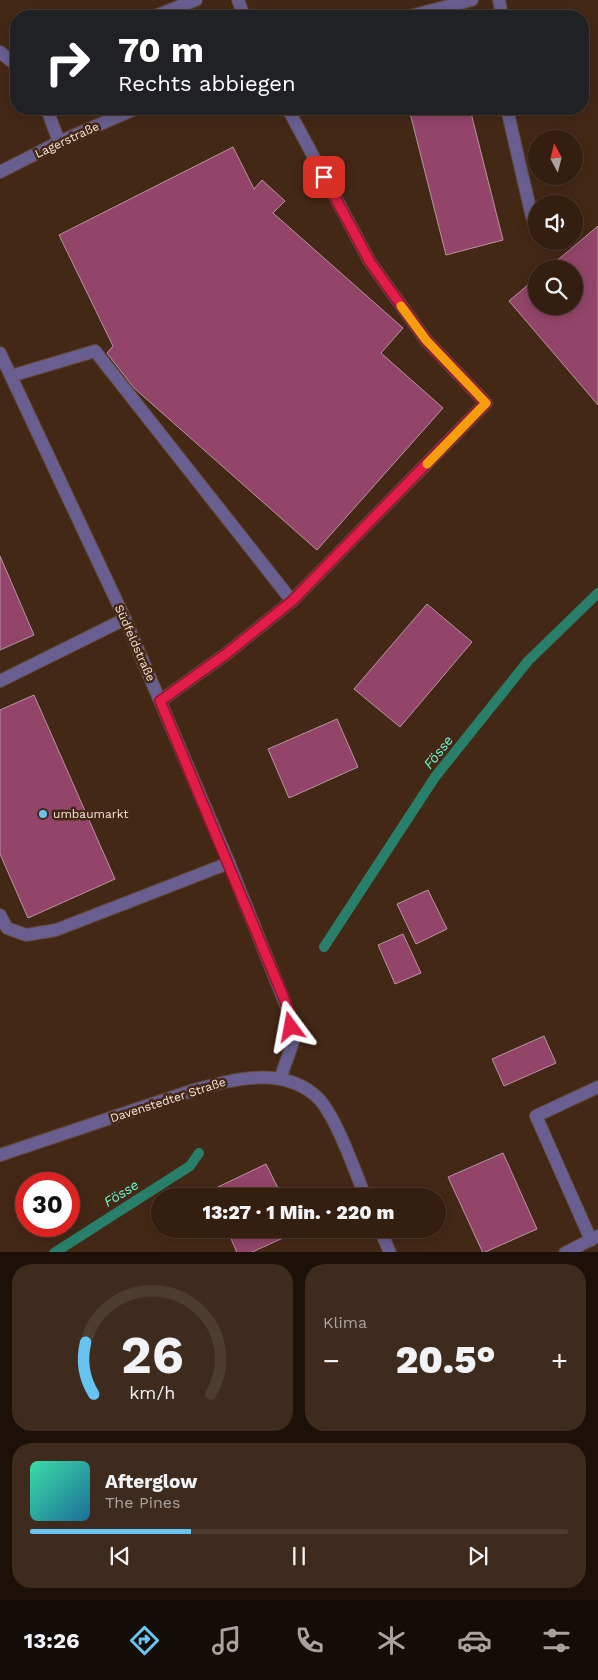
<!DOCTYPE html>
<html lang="de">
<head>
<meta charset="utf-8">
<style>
	body { margin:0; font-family:"Work Sans",sans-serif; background:#3e2b1e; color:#f1f3f6; height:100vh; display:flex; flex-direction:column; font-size:19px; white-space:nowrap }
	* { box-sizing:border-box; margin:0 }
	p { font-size:16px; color:#a9a29f }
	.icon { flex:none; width:28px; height:28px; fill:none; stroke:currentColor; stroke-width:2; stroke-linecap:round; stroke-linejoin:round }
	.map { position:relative; height:1252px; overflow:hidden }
	.drawer { display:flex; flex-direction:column; gap:12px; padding:12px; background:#1c1009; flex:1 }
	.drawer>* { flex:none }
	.top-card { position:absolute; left:10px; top:10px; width:579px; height:105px; border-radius:20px; box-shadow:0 2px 12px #0003,0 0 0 1px #4e3c30; background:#202124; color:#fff; overflow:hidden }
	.needle { width:32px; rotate:353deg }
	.buttons { position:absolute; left:528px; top:130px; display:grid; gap:10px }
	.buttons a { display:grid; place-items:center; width:55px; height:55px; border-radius:50%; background:#331e10; box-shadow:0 2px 12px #0003,0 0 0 1px #4e3c30; font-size:25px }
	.speed { position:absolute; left:15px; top:1172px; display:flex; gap:10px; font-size:25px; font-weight:700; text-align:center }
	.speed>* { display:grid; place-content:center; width:65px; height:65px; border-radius:50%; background:#331e10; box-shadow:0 2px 12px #0003,0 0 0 1px #4e3c30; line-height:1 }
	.speed .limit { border:8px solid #d22; background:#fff; color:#111 }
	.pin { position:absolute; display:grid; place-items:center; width:42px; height:42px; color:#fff; margin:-21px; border-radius:10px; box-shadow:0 2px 8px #0006 }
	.me { position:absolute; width:55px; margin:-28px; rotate:347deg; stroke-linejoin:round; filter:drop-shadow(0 0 4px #0008) }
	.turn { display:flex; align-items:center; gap:18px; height:105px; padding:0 25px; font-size:22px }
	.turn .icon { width:65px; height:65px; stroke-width:2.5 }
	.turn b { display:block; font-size:35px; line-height:42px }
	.big { font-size:38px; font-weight:800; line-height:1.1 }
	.drawer .tile { flex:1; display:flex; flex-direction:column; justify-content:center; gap:8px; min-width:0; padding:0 18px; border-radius:20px; background:#3e2b1e }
	.drawer .dial { align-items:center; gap:0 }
	.dial svg { height:130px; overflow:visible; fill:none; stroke:#4e3c30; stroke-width:7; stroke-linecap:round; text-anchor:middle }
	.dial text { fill:#f1f3f6; stroke:none }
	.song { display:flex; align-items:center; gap:15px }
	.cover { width:60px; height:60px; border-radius:8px; background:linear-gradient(135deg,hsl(160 70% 55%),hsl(200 70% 35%)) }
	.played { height:5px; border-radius:2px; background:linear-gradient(90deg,#69c3f1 30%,#4e3c30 30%) }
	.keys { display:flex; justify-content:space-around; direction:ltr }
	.heat { display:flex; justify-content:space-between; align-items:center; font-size:28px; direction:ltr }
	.drawer .tiles { flex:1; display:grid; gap:12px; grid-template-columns:1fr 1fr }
	.tile:last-child { grid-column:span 2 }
	.trip { position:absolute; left:151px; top:1188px; width:295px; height:50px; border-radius:25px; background:#331e10; box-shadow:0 2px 12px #0003,0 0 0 1px #4e3c30; font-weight:800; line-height:50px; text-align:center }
	.dock { display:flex; height:80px; justify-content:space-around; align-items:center; background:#140c06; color:#a9a29f }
	.dock .icon { width:35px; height:35px }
	.dock .selected { color:#69c3f1 }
	.dock b { font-size:22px; color:#f1f3f6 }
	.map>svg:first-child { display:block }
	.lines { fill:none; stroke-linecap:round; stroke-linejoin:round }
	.stream { stroke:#28806a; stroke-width:10 }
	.building { fill:#924569; stroke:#ba93a2 }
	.minor-casing { stroke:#604635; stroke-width:14 }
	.minor { stroke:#685f90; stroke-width:12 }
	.route-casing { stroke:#92132f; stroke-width:12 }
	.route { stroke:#e11d48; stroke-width:9 }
	.slow { stroke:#f59e0b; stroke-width:9 }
	.poi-dot { fill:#69c3f1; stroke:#442816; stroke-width:2 }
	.labels { text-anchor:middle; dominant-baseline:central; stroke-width:5; stroke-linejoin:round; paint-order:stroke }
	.street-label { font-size:12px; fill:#f5e2d6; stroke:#442816 }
	.poi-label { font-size:12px; fill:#f5e2d6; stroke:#442816; text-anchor:start }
	.water-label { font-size:14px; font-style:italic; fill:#65fed6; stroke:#442816 }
</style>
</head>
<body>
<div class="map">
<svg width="598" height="1253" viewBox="0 0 598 1253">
	<rect width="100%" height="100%" fill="#442816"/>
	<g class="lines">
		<!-- stream -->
		<g class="stream">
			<path d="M 324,947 L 435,777 L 528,661 L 598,593"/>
			<path d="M 54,1253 L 190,1166 L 199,1153"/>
		</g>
	</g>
	<!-- building -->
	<g class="building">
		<path d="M 409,109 L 470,109 L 503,240 L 446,255 Z"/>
		<path d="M 233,147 L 254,189 L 262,180 L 285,201 L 273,213 L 403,328 L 381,353 L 443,408 L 317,550 L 134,388 L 107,353 L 113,346 L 59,235 Z"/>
		<path d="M 598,226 L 598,405 L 509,301 L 536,278 L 536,306 L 574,306 L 574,269 L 547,269 Z"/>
		<path d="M 0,556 L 34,635 L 0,650 Z"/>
		<path d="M 427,604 L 472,642 L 400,727 L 354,689 Z"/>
		<path d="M 34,695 L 115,879 L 28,918 L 0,854 L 0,710 Z"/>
		<path d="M 337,719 L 358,767 L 289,798 L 268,749 Z"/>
		<path d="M 428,890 L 447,929 L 416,944 L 397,904 Z"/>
		<path d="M 403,934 L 421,973 L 395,984 L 378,945 Z"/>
		<path d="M 544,1036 L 556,1063 L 504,1086 L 492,1059 Z"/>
		<path d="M 503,1153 L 537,1229 L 483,1253 L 448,1177 Z"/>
		<path d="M 266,1164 L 282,1196 L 199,1196 Z"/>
		<path d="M 227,1229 L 303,1229 L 250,1253 L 237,1253 Z"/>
	</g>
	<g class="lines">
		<!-- minor casing -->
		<g class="minor-casing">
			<g id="minor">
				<path d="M 238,0 L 244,16"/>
				<path d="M 499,0 L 502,16"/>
				<path d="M 155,16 L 196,0"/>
				<path d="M 410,16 L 472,0"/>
				<path d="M 0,52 L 16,65"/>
				<path d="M 47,109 L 59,142"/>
				<path d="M 288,109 L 370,262 L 426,340 L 486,403 L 292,601"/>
				<path d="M 507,109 L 532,217"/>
				<path d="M 0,172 L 59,142 L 135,109"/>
				<path d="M 0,353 L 125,619 L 229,863 L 289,1013 L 293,1042 L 280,1079"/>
				<path d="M 11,376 L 95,351 L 292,601 L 226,654 L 160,701"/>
				<path d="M 0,681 L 125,619"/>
				<path d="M 0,915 L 7,928 L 26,935 L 56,930 L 229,863"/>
				<path d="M 0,1155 L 194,1090 C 234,1079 285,1065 319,1099 C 336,1117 355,1171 365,1196"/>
				<path d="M 380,1229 L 390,1253"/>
				<path d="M 591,1240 L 536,1116 L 598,1087"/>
				<path d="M 565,1253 L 598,1236"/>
			</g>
		</g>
		<!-- minor -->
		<use href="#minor" class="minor"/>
	</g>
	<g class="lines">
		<!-- route casing -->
		<g class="route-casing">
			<path id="route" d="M 291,1027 L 290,1013 L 160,701 L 226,654 L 292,601 L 486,403 L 426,340 L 370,262 L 324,177"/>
		</g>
		<!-- route -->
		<use href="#route" class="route"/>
		<!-- slow -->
		<path class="slow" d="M 401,306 L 426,340 L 486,403 L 427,464"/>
	</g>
	<!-- markers -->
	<circle class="poi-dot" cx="43" cy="814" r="5"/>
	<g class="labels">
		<!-- street labels -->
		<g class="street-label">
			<text transform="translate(67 140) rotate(-25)">Lagerstraße</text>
			<text transform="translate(135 643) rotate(66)">Südfeldstraße</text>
			<text transform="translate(168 1100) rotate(-18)">Davenstedter Straße</text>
		</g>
		<!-- poi labels -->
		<g class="poi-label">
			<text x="53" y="814">umbaumarkt</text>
		</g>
		<!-- water labels -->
		<g class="water-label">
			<text transform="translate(438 752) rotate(-52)">Fösse</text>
			<text transform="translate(121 1193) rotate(-32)">Fösse</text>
		</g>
	</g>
</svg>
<div class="buttons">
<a><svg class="needle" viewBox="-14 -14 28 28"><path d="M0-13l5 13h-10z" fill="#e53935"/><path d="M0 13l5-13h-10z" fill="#a9a29f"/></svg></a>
<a><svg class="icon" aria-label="sound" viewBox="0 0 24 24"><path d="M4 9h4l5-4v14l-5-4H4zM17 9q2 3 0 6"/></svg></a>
<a><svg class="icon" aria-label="search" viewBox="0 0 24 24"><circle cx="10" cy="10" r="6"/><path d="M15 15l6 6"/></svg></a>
</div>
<div class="speed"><div class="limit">30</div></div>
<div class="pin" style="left:324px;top:177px;background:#d93025"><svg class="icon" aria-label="arrive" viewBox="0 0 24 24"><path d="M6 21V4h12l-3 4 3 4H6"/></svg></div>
<svg class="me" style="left:291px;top:1027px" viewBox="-20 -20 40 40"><path d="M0-17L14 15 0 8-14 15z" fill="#e11d48" stroke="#fff" stroke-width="4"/></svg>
<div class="trip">13:27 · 1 Min. · 220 m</div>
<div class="top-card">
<div class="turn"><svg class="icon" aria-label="right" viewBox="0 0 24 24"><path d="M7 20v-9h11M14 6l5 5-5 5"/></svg><div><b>70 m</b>Rechts abbiegen</div></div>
</div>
</div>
<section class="drawer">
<div class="tiles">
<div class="tile dial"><svg viewBox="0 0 100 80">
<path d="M14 69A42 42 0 1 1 86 69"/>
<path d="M14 69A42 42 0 0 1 9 37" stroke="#69c3f1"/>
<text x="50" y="56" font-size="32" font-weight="700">26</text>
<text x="50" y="72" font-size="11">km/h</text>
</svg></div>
<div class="tile"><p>Klima</p>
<div class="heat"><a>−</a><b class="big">20.5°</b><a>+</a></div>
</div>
<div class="tile">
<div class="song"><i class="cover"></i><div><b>Afterglow</b><p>The Pines</p></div></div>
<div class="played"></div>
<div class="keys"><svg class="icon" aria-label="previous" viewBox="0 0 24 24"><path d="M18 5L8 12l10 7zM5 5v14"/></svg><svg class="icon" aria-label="pause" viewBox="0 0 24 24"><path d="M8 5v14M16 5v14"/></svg><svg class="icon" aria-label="next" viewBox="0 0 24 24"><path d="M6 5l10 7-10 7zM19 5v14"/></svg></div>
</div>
</div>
</section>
<nav class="dock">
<b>13:26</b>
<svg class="icon selected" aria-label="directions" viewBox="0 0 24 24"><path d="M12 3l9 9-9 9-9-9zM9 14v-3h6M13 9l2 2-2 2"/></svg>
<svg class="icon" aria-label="music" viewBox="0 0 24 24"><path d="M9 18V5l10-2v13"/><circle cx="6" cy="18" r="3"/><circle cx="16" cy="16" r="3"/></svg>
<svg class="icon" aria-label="phone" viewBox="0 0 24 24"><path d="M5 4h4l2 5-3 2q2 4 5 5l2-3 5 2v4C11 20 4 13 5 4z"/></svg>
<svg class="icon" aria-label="climate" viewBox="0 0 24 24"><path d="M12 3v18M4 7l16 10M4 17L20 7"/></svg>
<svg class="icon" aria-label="car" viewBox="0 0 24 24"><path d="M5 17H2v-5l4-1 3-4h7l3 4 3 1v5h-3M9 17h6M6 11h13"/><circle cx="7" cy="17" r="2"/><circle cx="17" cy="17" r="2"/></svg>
<svg class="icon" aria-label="filters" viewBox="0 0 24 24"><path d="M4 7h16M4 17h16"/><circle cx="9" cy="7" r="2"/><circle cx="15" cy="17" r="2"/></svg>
</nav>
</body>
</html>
